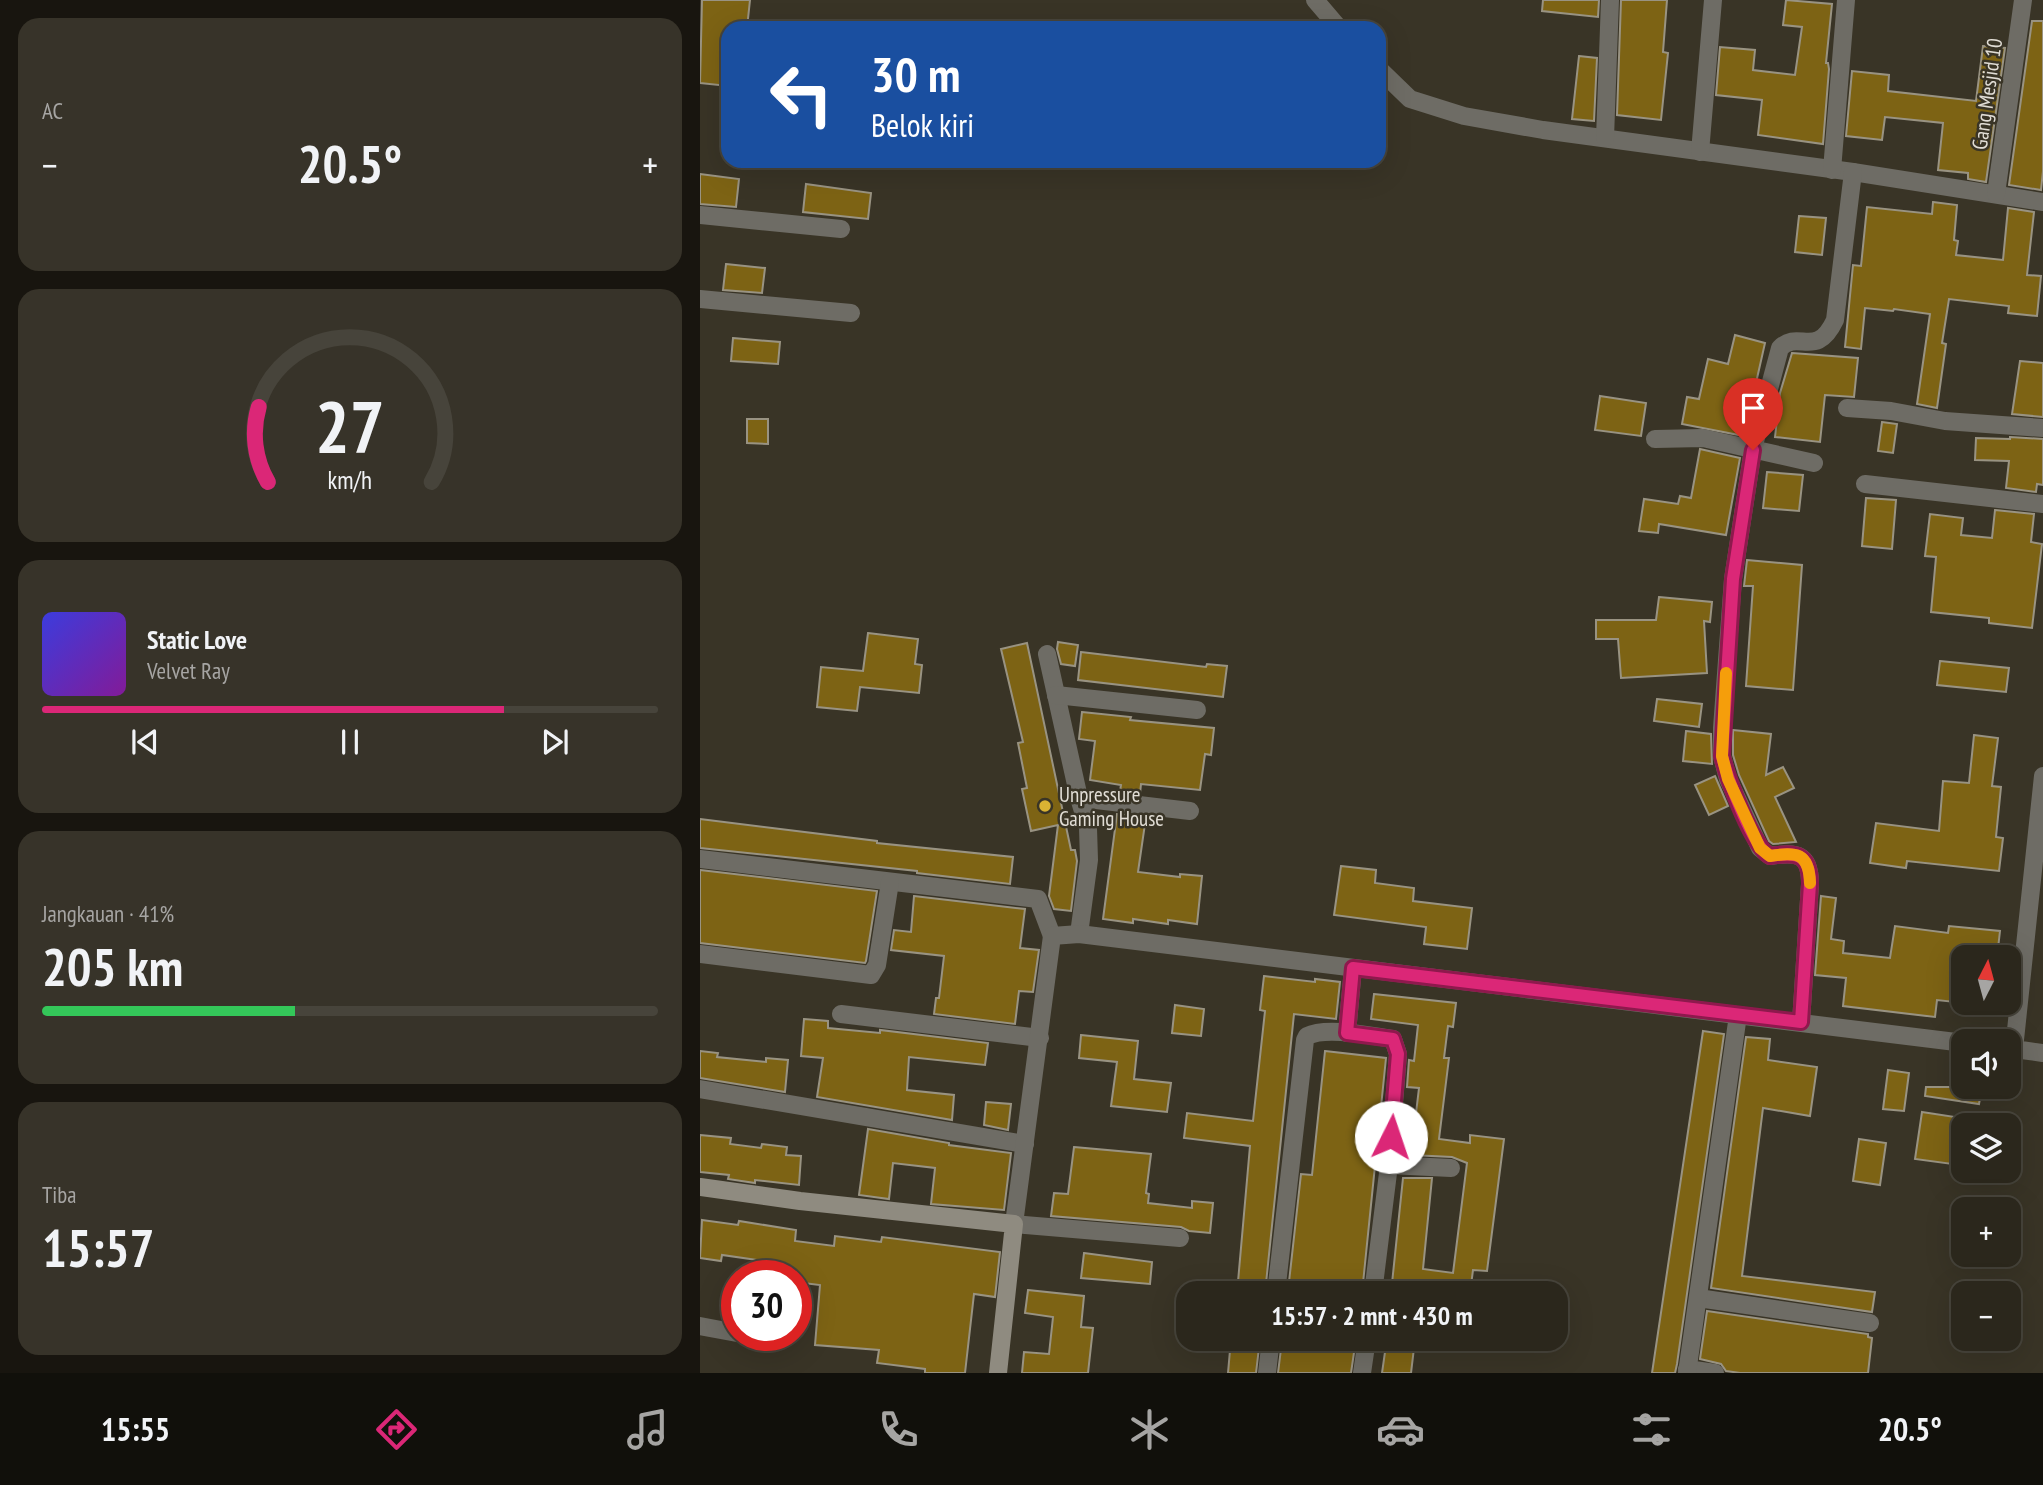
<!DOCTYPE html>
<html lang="id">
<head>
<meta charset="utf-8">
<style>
	body { margin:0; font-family:"PT Sans Narrow",sans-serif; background:#373329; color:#f1f3f6; height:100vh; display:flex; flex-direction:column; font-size:26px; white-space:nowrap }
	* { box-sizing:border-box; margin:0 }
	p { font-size:23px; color:#a6a5a3 }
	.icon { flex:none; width:38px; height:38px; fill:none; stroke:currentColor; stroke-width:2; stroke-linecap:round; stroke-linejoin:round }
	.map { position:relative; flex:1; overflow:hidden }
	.sheet { display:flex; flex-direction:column; gap:18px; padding:18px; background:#18150f; width:700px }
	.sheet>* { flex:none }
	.hud { position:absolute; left:21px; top:21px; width:665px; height:147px; border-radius:21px; box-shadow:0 7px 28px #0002,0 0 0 2px #47443b; background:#1a4fa0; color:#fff; overflow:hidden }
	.needle { width:46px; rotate:6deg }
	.buttons { position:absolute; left:1251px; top:945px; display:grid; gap:14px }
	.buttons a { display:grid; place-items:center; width:70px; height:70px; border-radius:14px; background:#2b271c; box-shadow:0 7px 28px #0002,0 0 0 2px #47443b; font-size:35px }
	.speed { position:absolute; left:21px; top:1260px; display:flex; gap:14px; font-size:35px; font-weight:700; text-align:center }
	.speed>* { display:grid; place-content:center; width:91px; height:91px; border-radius:50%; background:#2b271c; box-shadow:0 7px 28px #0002,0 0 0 2px #47443b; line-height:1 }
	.speed .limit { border:10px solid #d22; background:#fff; color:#111 }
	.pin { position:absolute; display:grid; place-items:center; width:60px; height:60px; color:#fff; margin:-72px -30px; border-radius:50% 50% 50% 0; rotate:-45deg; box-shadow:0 0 7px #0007 }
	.pin .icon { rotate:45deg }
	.me { position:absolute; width:77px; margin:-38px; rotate:4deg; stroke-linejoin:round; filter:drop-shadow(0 0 5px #0008) }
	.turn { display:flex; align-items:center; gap:24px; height:147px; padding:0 35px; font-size:32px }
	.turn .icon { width:91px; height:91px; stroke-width:2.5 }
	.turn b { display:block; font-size:49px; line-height:60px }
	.big { font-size:52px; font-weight:600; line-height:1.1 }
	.sheet .tile { flex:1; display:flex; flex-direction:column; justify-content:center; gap:10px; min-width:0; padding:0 24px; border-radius:21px; background:#373329 }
	.sheet .dial { align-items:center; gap:0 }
	.dial svg { height:182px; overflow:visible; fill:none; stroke:#47443b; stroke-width:7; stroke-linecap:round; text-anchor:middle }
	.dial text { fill:#f1f3f6; stroke:none }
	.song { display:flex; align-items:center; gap:21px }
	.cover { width:84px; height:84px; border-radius:10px; background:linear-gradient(135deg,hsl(240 70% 55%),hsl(290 70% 35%)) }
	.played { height:7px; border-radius:4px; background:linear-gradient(90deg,#db2777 75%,#47443b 75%) }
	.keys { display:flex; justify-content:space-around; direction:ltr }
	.heat { display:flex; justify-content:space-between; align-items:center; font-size:38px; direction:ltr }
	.charge { height:10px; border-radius:5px; background:linear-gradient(90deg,#34c759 41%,#47443b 0) }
	.trip { position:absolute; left:476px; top:1281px; width:392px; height:70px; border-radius:21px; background:#2b271c; box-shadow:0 7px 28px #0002,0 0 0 2px #47443b; font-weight:600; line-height:70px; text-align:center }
	.tabs { display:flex; height:112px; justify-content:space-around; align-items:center; background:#11100b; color:#a6a5a3 }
	.tabs .icon { width:49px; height:49px }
	.tabs .current { color:#db2777 }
	.tabs b { font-size:32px; color:#f1f3f6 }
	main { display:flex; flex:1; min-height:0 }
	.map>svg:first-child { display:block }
	.building { fill:#7d6314; stroke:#999382; stroke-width:2 }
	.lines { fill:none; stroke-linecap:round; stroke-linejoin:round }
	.street { stroke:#6e6c65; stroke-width:18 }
	.secondary { stroke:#8f8b80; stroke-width:18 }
	.route-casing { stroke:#8e194d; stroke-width:18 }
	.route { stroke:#db2777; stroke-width:12 }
	.slow { stroke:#f59e0b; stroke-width:12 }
	.poi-dot { fill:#dab333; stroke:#393426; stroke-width:2.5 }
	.labels { text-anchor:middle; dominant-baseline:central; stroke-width:5; stroke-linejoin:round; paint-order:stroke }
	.street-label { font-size:21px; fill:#e1ddd5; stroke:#393426 }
	.poi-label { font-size:21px; fill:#e1ddd5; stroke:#393426; text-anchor:start }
</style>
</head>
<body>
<main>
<section class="sheet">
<div class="tile"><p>AC</p>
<div class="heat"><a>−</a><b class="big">20.5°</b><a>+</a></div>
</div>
<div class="tile dial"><svg viewBox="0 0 100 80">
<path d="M14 69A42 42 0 1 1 86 69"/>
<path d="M14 69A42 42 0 0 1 10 36" stroke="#db2777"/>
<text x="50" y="56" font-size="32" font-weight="700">27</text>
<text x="50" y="72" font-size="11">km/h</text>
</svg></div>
<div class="tile">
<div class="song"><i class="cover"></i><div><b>Static Love</b><p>Velvet Ray</p></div></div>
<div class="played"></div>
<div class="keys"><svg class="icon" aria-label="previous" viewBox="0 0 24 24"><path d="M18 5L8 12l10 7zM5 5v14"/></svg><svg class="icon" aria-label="pause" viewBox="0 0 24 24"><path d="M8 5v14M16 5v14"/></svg><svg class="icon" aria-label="next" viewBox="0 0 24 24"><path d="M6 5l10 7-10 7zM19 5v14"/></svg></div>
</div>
<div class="tile"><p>Jangkauan · 41%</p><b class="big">205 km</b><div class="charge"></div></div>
<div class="tile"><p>Tiba</p><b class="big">15:57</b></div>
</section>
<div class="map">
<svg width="1343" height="1373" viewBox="0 0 1343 1373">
	<rect width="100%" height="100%" fill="#393426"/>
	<!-- building -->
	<g class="building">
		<path d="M 2,0 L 50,0 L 47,28 L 28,28 L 28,86 L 0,83 Z"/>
		<path d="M 843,0 L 899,0 L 898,17 L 842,11 Z"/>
		<path d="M 921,0 L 967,0 L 963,52 L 968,53 L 961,120 L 917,115 Z"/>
		<path d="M 1086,0 L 1132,4 L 1126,63 L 1128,63 L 1129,69 L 1123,144 L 1058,135 L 1062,100 L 1016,95 L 1020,47 L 1055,50 L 1053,70 L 1095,75 L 1102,27 L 1083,25 Z"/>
		<path d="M 1332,21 L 1343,21 L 1343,171 L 1341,190 L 1309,185 Z"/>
		<path d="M 1283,46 L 1305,48 L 1286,182 L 1268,179 L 1268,173 L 1238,170 L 1243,123 L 1185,117 L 1182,140 L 1146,136 L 1152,71 L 1189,75 L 1188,91 L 1276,101 Z"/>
		<path d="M 879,56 L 897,58 L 894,121 L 872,119 Z"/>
		<path d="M 0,174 L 39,179 L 36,207 L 0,204 Z"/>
		<path d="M 106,184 L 171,193 L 168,219 L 103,212 Z"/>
		<path d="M 1233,202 L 1257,205 L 1254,240 L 1258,241 L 1256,255 L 1303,260 L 1308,208 L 1334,212 L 1327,275 L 1341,276 L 1337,316 L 1308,313 L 1309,306 L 1249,299 L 1242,343 L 1246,344 L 1237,408 L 1217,404 L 1230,314 L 1194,309 L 1193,311 L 1165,308 L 1161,349 L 1145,347 L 1153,265 L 1161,266 L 1167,207 L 1232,214 Z"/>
		<path d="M 1099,216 L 1126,218 L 1122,255 L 1095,252 Z"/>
		<path d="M 26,264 L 65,268 L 62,293 L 23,290 Z"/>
		<path d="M 1035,335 L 1065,343 L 1044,436 L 982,424 L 987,397 L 999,399 L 1008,359 L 1028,364 Z"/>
		<path d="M 33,338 L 80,342 L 78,364 L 31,361 Z"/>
		<path d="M 1092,353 L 1158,358 L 1154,397 L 1125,395 L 1120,442 L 1075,437 L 1080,393 Z"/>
		<path d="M 1320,361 L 1343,363 L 1343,417 L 1312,414 Z"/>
		<path d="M 900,396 L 946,403 L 941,436 L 895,430 Z"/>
		<path d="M 47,419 L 68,419 L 68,444 L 47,443 Z"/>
		<path d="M 1182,422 L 1197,424 L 1193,453 L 1178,451 Z"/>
		<path d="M 1310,437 L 1343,439 L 1343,485 L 1337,484 L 1336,492 L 1306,488 L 1309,461 L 1275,460 L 1276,438 L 1310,439 Z"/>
		<path d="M 1000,449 L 1040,458 L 1026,535 L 959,524 L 958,533 L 939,531 L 944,499 L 978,504 L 980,496 L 991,498 Z"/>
		<path d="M 1067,472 L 1103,475 L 1099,511 L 1063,508 Z"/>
		<path d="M 1166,498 L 1196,500 L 1192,549 L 1162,546 Z"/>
		<path d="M 1295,510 L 1334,514 L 1331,542 L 1342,544 L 1332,628 L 1289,623 L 1289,618 L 1231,612 L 1236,557 L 1225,556 L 1230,514 L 1263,518 L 1261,535 L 1292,538 Z"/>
		<path d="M 1047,560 L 1102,565 L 1093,690 L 1046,686 L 1053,586 L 1044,586 Z"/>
		<path d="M 959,597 L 1012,602 L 1010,622 L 1004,621 L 1007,673 L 921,678 L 918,639 L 896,639 L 896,620 L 956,620 Z"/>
		<path d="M 168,633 L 218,639 L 215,664 L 222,665 L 219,693 L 160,687 L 157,711 L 117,707 L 121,667 L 163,671 Z"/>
		<path d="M 358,642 L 378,645 L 375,666 L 361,664 L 357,649 Z"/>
		<path d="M 327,643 L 371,850 L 375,850 L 377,861 L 371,911 L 354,909 L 349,896 L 358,825 L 331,831 L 322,789 L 327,788 L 318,743 L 323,742 L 301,649 Z"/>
		<path d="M 381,652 L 506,667 L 507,664 L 527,666 L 523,697 L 378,680 Z"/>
		<path d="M 1240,661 L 1309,668 L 1306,692 L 1237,685 Z"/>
		<path d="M 957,699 L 1002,704 L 999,727 L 954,721 Z"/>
		<path d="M 382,712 L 431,717 L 430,720 L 514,728 L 511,755 L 505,754 L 500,790 L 441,784 L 440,794 L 420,791 L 421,785 L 390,780 L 395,741 L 379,739 Z"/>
		<path d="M 1033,730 L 1071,734 L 1066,775 L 1083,767 L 1094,788 L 1075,797 L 1096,842 L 1073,844 L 1069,841 L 1039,775 L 1033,755 Z"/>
		<path d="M 986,731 L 1011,734 L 1012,764 L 983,761 Z"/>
		<path d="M 1274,735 L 1298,738 L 1292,786 L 1301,787 L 1296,837 L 1303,838 L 1299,871 L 1207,861 L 1206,868 L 1170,863 L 1176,823 L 1239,831 L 1243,781 L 1269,783 Z"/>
		<path d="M 1015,776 L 1028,806 L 1009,815 L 995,785 Z"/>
		<path d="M 417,814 L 446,817 L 438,872 L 480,877 L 480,874 L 502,876 L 497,924 L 468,920 L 468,924 L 433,919 L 433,923 L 403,919 Z"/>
		<path d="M 0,819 L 177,841 L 177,843 L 313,857 L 310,884 L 217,873 L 217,871 L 0,848 Z"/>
		<path d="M 641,866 L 676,870 L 675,883 L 714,888 L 713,901 L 772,908 L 767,949 L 724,944 L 726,927 L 634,915 Z"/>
		<path d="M 0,870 L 177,891 L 166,961 L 165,963 L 0,943 Z"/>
		<path d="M 214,896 L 325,909 L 320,948 L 339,950 L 333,992 L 319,991 L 315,1024 L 234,1014 L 236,998 L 239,998 L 244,956 L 191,950 L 194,930 L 211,932 Z"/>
		<path d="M 1121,896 L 1136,898 L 1131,939 L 1144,941 L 1143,953 L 1190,958 L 1195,926 L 1248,933 L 1249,926 L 1300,931 L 1297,957 L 1264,957 L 1264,1003 L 1237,1000 L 1235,1017 L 1143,1006 L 1146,978 L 1115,975 Z"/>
		<path d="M 564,976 L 615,982 L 615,979 L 640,982 L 636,1019 L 594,1014 L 565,1293 L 537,1293 L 550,1146 L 484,1138 L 487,1113 L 553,1121 L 565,1011 L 560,1010 Z"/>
		<path d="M 674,994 L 756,1003 L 753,1027 L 748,1026 L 744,1058 L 749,1058 L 739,1139 L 770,1143 L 770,1135 L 804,1139 L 787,1271 L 773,1270 L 770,1293 L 691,1293 L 703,1178 L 732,1178 L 723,1269 L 753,1273 L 767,1163 L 752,1157 L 711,1155 L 719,1088 L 707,1087 L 709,1060 L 714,1061 L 718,1025 L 671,1019 Z"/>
		<path d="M 475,1005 L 504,1009 L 501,1036 L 472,1033 Z"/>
		<path d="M 104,1019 L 128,1021 L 128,1028 L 180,1033 L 180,1030 L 288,1043 L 285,1065 L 209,1057 L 207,1090 L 254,1095 L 252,1120 L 117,1097 L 123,1058 L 101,1056 Z"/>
		<path d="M 1003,1031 L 1024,1034 L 977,1364 L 975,1373 L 952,1373 Z"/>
		<path d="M 381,1035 L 438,1041 L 434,1079 L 471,1083 L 467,1112 L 411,1106 L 417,1062 L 379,1058 Z"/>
		<path d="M 1046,1037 L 1070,1039 L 1068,1060 L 1117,1067 L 1110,1116 L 1063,1108 L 1042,1276 L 1175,1292 L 1172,1312 L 1011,1288 Z"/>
		<path d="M 0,1051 L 18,1053 L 17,1057 L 66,1062 L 66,1058 L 88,1060 L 85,1092 L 0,1078 Z"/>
		<path d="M 625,1051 L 686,1058 L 662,1293 L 606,1293 L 588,1291 L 601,1174 L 612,1175 Z"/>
		<path d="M 1188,1070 L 1209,1073 L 1204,1111 L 1183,1109 Z"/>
		<path d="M 1226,1087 L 1282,1087 L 1279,1104 L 1225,1096 Z"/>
		<path d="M 286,1102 L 311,1104 L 308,1130 L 284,1125 Z"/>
		<path d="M 1222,1112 L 1255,1117 L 1252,1142 L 1255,1142 L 1252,1164 L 1215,1159 Z"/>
		<path d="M 168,1129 L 249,1143 L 249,1145 L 311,1153 L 304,1210 L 231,1204 L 235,1168 L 193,1163 L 189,1199 L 159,1195 Z"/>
		<path d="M 0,1135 L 31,1138 L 30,1144 L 61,1148 L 62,1144 L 87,1147 L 86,1155 L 101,1156 L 99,1185 L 55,1180 L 55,1183 L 28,1179 L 29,1175 L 0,1172 Z"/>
		<path d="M 1159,1139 L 1186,1143 L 1180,1185 L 1153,1181 Z"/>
		<path d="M 374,1147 L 451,1154 L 446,1193 L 449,1194 L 448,1203 L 492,1208 L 492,1201 L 513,1203 L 510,1233 L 489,1231 L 481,1227 L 351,1216 L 354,1193 L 368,1194 Z"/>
		<path d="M 2,1220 L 38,1225 L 39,1221 L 96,1230 L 95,1241 L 134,1246 L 135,1236 L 181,1242 L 182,1237 L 300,1252 L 295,1297 L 274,1294 L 265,1373 L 225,1373 L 225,1369 L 177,1363 L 179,1350 L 115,1345 L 120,1285 L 96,1282 L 95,1271 L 63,1267 L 64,1261 L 22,1255 L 21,1261 L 0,1258 Z"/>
		<path d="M 384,1253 L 452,1262 L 450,1284 L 381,1278 Z"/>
		<path d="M 328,1290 L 384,1296 L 381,1327 L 393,1328 L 388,1373 L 322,1373 L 324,1352 L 349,1354 L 353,1317 L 325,1313 Z"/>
		<path d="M 1007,1311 L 1168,1334 L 1168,1337 L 1172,1338 L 1168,1373 L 1040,1373 L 1026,1371 L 1021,1364 L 1000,1359 Z"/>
		<path d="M 531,1339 L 560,1339 L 556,1373 L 528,1373 Z"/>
		<path d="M 596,1339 L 656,1339 L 651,1373 L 578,1373 L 582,1341 L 596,1342 Z"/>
		<path d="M 686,1345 L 714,1348 L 711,1373 L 682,1373 Z"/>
	</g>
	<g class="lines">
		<!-- street -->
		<g class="street">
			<path d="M 615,0 L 639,28"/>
			<path d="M 679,69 L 710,99 L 764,116 L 843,130 L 1153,172 L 1343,202"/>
			<path d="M 905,138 L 910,0"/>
			<path d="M 1000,152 L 1013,0"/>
			<path d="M 1132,170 L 1146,0"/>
			<path d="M 1296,194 L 1323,0"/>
			<path d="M 0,215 L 141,229"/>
			<path d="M 0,299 L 151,313"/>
			<path d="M 1147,408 L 1191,411 L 1245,421 L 1343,428"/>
			<path d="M 955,439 L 1003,438 L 1114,463"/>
			<path d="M 1165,484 L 1343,504"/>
			<path d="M 347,654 L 379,798 L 388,828 L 389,860 L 379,934"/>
			<path d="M 356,695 L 497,710"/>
			<path d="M 1343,776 L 1314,1049 L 1343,1053"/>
			<path d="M 379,798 L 490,811"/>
			<path d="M 0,859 L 338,899 L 352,936"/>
			<path d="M 0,954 L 171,975 L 177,965 L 190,882"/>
			<path d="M 141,1014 L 340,1038"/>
			<path d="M 1101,1022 L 1110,884 C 1110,853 1097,852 1070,856 L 1060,848 L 1028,779 L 1022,756 L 1022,728 L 1033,579 L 1053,449 L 1080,348 C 1099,329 1116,360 1135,320 L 1153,172"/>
			<path d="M 647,1033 L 653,968"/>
			<path d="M 0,1089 L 325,1144"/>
			<path d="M 689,1165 L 751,1168"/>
			<path d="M 480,1238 L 314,1224 L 352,936 L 379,934 L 1264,1043"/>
			<path d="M 576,1293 L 605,1040 L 607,1036 C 627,1026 671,1036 693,1039 L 698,1054 L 689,1165 L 673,1293"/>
			<path d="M 998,1298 L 1170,1323"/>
			<path d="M 0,1326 L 37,1333"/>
			<path d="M 51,1335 L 67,1338"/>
			<path d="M 987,1369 L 1015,1373"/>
			<path d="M 567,1373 L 571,1339"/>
			<path d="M 662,1373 L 667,1339"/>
			<path d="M 987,1373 L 1038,1015"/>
		</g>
		<!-- secondary -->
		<path class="secondary" d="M 0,1187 L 100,1201 L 314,1224 L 298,1373"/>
	</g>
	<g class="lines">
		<!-- route casing -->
		<g class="route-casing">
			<path id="route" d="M 691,1137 L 698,1054 L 693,1039 L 647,1033 L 653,968 L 1101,1022 L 1110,884 C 1110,853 1096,852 1070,856 C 1053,848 1027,777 1022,756 L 1033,579 L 1053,450"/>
		</g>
		<!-- route -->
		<use href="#route" class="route"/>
		<!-- slow -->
		<path class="slow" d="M 1026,673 L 1022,756 L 1028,779 L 1060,848 L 1070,856 C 1096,852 1109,852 1110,883"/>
	</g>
	<!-- markers -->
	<circle class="poi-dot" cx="345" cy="806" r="7"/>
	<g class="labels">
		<!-- street labels -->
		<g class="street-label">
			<text transform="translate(1287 94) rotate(-82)">Gang Mesjid 10</text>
		</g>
		<!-- poi labels -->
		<g class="poi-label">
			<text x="359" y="794">Unpressure<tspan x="359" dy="24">Gaming House</tspan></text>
		</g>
	</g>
</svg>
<div class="buttons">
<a><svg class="needle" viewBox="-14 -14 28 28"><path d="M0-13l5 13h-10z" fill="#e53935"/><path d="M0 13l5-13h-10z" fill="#a6a5a3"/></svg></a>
<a><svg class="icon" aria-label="sound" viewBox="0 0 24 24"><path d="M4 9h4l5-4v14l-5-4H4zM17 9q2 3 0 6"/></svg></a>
<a><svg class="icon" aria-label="layers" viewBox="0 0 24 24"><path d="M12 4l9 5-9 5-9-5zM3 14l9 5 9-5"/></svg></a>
<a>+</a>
<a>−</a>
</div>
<div class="speed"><div class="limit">30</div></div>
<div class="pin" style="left:1053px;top:450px;background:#d93025"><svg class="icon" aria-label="arrive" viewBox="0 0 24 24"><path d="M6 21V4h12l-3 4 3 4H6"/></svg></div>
<svg class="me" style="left:691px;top:1137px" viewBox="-20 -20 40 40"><circle r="19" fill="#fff"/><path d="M0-13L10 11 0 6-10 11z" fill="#db2777"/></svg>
<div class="trip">15:57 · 2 mnt · 430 m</div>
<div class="hud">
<div class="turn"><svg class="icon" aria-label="left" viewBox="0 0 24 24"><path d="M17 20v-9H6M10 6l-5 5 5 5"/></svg><div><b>30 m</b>Belok kiri</div></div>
</div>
</div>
</main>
<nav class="tabs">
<b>15:55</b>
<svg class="icon current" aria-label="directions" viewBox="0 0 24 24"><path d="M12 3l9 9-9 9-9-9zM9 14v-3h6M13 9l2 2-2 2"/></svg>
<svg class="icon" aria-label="music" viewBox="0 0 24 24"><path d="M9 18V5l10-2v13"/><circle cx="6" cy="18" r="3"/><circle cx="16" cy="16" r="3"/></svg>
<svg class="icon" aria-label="phone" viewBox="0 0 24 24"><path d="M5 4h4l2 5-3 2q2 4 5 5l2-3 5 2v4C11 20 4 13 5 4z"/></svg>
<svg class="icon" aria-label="climate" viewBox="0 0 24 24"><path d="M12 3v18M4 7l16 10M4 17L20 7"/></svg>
<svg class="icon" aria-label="car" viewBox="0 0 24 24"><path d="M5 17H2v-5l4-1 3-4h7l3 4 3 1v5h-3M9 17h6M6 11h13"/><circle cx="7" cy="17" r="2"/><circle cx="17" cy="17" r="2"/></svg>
<svg class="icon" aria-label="filters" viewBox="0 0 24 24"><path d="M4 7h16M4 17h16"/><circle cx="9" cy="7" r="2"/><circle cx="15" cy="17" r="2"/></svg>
<b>20.5°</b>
</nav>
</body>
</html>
